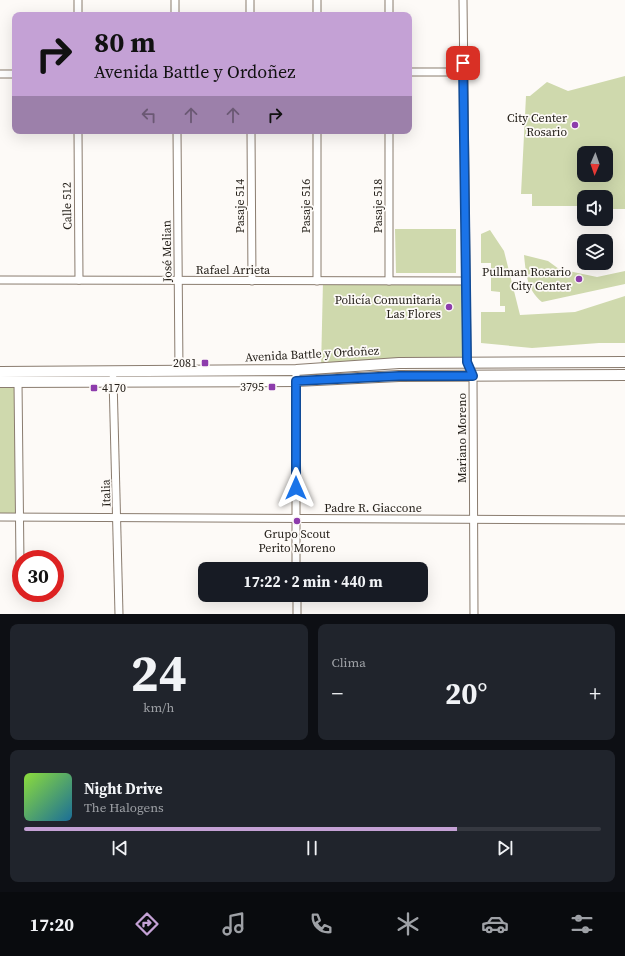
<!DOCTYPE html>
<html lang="es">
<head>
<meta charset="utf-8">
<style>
	body { margin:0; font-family:"Source Serif 4",serif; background:#20242c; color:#f1f3f6; height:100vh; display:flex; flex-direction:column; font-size:15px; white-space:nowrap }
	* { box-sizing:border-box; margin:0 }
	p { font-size:13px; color:#9ea1a6 }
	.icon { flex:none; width:22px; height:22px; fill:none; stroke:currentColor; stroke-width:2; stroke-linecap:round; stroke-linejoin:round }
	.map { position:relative; height:614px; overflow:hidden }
	.panel { display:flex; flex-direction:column; gap:10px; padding:10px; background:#0d0f14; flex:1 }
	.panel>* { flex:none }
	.banner { position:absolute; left:12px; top:12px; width:400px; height:122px; border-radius:8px; box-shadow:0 4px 16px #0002; background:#c4a1d5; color:#111; overflow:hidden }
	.needle { width:26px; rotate:182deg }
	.fabs { position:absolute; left:577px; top:146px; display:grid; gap:8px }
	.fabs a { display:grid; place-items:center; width:36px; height:36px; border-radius:8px; background:#171b24; box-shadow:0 4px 16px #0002; font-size:20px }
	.speed { position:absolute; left:12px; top:550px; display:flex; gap:8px; font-size:20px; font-weight:700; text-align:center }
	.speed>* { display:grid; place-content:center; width:52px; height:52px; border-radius:50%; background:#171b24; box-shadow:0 4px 16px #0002; line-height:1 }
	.speed .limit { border:6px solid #d22; background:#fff; color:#111 }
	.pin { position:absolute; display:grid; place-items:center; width:34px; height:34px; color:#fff; margin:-17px; border-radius:8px; box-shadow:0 2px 6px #0006 }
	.me { position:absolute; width:44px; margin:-22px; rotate:0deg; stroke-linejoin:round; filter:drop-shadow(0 0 3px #0008) }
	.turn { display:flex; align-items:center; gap:14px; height:84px; padding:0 16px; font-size:18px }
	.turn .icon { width:52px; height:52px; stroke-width:2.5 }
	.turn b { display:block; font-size:28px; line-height:34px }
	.lanes { display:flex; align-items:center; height:38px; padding:0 16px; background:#0003; justify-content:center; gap:20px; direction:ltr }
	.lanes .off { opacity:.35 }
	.big { font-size:30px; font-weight:700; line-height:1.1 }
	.panel .widget { flex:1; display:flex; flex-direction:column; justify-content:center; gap:6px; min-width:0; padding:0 14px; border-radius:8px; background:#20242c }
	.panel .dial { align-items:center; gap:0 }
	.dial b { font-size:52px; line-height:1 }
	.song { display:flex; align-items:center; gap:12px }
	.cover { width:48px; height:48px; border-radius:6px; background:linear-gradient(135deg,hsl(90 70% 55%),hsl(200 70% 35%)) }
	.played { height:4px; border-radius:2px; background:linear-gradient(90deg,#c4a1d5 75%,#363941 75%) }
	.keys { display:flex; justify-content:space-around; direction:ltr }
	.heat { display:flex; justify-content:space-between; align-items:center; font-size:22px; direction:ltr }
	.panel .tiles { flex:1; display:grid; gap:10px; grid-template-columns:1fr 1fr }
	.widget:last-child { grid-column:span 2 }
	.trip { position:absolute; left:198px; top:562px; width:230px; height:40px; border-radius:8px; background:#171b24; box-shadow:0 4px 16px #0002; font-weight:700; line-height:40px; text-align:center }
	.tab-bar { display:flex; height:64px; justify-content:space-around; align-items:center; background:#090b0e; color:#9ea1a6 }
	.tab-bar .icon { width:28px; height:28px }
	.tab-bar .active { color:#c4a1d5 }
	.tab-bar b { font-size:18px; color:#f1f3f6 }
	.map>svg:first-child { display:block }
	.green { fill:#cfd9ad; fill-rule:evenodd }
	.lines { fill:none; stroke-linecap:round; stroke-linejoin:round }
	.minor-casing { stroke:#8a7c6f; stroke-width:9 }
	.secondary-casing { stroke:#8a7c6f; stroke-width:12 }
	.minor { stroke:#fff; stroke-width:7 }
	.secondary { stroke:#fff; stroke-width:10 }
	.route-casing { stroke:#114b97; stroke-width:10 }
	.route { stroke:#1a73e8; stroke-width:7 }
	.poi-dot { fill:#8d3cac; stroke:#fdfaf7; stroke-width:1.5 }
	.labels { text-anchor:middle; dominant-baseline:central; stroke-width:3.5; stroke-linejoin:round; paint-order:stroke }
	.poi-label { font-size:12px; fill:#25201a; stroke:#fdfaf7; text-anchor:end }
	.street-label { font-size:12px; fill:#25201a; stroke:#fdfaf7 }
</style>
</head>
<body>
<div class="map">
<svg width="625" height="614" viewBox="0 0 625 614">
	<rect width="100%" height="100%" fill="#fdfaf7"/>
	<!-- green -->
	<g class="green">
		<path d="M 625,76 L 625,209 L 606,209 L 606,197 L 584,197 L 584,206 L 532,206 L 532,194 L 521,194 L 526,96 L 530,96 L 547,82 L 568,91 ZM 584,153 L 606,153 L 606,175 L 584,175 Z"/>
		<path d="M 395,229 L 456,229 L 456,273 L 396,273 Z"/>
		<path d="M 490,230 L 504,251 L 520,315 L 575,312 L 625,296 L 625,343 L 599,343 L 532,348 L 481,343 L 481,312 L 505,312 L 505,306 L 500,306 L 500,292 L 491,291 L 491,263 L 481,263 L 481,234 Z"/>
		<path d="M 524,255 L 548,261 L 559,269 L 597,277 L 625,271 L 625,284 L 542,302 C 527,290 526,274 524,255 Z"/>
		<path d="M 323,281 L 466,281 L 467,362 L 321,369 Z"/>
		<path d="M 0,382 L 18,382 L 19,517 L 0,517 Z"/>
	</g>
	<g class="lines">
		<!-- minor casing -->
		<g class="minor-casing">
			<g id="minor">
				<path d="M 78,0 L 78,15"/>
				<path d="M 175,0 L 175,15"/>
				<path d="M 250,0 L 250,15"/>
				<path d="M 463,0 L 467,362 L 473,376 L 474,614"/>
				<path d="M 317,15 L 317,0"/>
				<path d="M 389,15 L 389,0"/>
				<path d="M 409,72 L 463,72"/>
				<path d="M 0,74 L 15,74"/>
				<path d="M 78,131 L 79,280"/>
				<path d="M 177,131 L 179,371"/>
				<path d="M 251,131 L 252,281"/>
				<path d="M 317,131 L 317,281"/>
				<path d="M 389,131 L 389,281"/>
				<path d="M 0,280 L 466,281"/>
				<path d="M 296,370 L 296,569"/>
				<path d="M 113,378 L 119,614"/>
				<path d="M 18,382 L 20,563"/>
				<path d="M 0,517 L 625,520"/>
				<path d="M 297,595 L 297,614"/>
			</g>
		</g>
		<!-- secondary casing -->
		<g class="secondary-casing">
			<g id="secondary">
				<path d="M 0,372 L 296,370 L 399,363 L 625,362"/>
				<path d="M 0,382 L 296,381 L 399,376 L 625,375"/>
			</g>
		</g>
		<!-- minor -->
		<use href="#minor" class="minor"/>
		<!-- secondary -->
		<use href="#secondary" class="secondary"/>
	</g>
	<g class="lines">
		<!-- route casing -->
		<g class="route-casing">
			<path id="route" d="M 296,488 L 296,381 L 399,376 L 473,376 L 467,362 L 463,63"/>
		</g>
		<!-- route -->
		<use href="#route" class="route"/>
	</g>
	<!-- markers -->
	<g class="poi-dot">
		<circle cx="575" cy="125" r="4"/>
		<circle cx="579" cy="279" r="4"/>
		<circle cx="449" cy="307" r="4"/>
		<rect x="201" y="359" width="8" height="8" rx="2"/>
		<rect x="268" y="383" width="8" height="8" rx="2"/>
		<rect x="90" y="384" width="8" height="8" rx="2"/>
		<circle cx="297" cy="521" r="4"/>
	</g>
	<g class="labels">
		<!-- poi labels -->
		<g class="poi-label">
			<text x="567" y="118">City Center<tspan x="567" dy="14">Rosario</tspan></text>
			<text x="571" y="272">Pullman Rosario<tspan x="571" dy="14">City Center</tspan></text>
			<text x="441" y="300">Policía Comunitaria<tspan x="441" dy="14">Las Flores</tspan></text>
			<text x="197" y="363">2081</text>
			<text x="264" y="387">3795</text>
			<text x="102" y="388" text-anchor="start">4170</text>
			<text x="297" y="534" text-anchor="middle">Grupo Scout<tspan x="297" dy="14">Perito Moreno</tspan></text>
		</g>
		<!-- street labels -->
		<g class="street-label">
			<text transform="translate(67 206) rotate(-91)">Calle 512</text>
			<text transform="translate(240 206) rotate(-90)">Pasaje 514</text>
			<text transform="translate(306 206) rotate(-90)">Pasaje 516</text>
			<text transform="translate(378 206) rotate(-90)">Pasaje 518</text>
			<text transform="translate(167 251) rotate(-91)">José Melian</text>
			<text x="233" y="270">Rafael Arrieta</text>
			<text transform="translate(312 354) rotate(-3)">Avenida Battle y Ordoñez</text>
			<text transform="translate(462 438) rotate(-90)">Mariano Moreno</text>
			<text transform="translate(106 493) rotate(-92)">Italia</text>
			<text x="373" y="508">Padre R. Giaccone</text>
		</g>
	</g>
</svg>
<div class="fabs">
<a><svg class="needle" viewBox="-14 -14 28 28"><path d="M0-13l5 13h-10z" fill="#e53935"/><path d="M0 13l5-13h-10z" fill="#9ea1a6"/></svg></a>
<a><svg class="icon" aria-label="sound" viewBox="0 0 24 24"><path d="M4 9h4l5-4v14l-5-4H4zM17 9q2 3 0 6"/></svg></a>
<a><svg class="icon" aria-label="layers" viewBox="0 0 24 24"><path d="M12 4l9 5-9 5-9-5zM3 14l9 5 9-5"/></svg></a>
</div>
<div class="speed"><div class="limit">30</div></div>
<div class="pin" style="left:463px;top:63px;background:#d93025"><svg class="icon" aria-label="arrive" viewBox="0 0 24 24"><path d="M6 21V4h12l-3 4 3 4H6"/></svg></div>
<svg class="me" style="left:296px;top:488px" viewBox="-20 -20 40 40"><path d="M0-17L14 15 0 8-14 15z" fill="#1a73e8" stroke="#fff" stroke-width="4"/></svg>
<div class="trip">17:22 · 2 min · 440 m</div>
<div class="banner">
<div class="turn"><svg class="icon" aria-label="right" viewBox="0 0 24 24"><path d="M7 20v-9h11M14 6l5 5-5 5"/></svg><div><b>80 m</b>Avenida Battle y Ordoñez</div></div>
<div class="lanes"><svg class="icon off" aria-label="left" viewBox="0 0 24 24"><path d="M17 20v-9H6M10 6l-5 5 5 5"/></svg><svg class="icon off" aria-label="ahead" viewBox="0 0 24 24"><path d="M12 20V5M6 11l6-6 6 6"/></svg><svg class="icon off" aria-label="ahead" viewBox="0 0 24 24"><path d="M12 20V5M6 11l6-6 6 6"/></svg><svg class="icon" aria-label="right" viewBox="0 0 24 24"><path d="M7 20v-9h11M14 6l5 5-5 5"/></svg></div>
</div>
</div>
<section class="panel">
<div class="tiles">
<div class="widget dial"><b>24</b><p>km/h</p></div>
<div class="widget"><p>Clima</p>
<div class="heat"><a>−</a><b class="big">20°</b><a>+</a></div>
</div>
<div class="widget">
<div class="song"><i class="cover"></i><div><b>Night Drive</b><p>The Halogens</p></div></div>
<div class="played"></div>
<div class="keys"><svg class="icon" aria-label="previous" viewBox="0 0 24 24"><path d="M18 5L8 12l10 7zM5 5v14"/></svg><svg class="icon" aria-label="pause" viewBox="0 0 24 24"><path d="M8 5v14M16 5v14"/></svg><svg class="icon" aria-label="next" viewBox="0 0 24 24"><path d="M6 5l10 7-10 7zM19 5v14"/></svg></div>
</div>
</div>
</section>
<nav class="tab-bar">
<b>17:20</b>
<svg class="icon active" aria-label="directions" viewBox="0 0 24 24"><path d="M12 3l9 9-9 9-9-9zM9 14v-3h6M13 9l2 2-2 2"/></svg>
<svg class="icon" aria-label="music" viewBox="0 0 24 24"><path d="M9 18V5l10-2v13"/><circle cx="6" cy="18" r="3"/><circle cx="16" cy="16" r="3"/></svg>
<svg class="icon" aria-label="phone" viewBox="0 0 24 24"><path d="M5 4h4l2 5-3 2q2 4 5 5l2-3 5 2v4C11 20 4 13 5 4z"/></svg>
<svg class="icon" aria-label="climate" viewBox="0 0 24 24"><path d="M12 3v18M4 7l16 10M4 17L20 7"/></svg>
<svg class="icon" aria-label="car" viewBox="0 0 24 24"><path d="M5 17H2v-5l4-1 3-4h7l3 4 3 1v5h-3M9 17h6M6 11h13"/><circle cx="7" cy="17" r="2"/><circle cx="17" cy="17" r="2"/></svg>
<svg class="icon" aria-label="filters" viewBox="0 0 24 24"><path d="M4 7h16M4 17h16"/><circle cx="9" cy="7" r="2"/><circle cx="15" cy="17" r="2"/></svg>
</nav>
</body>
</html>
